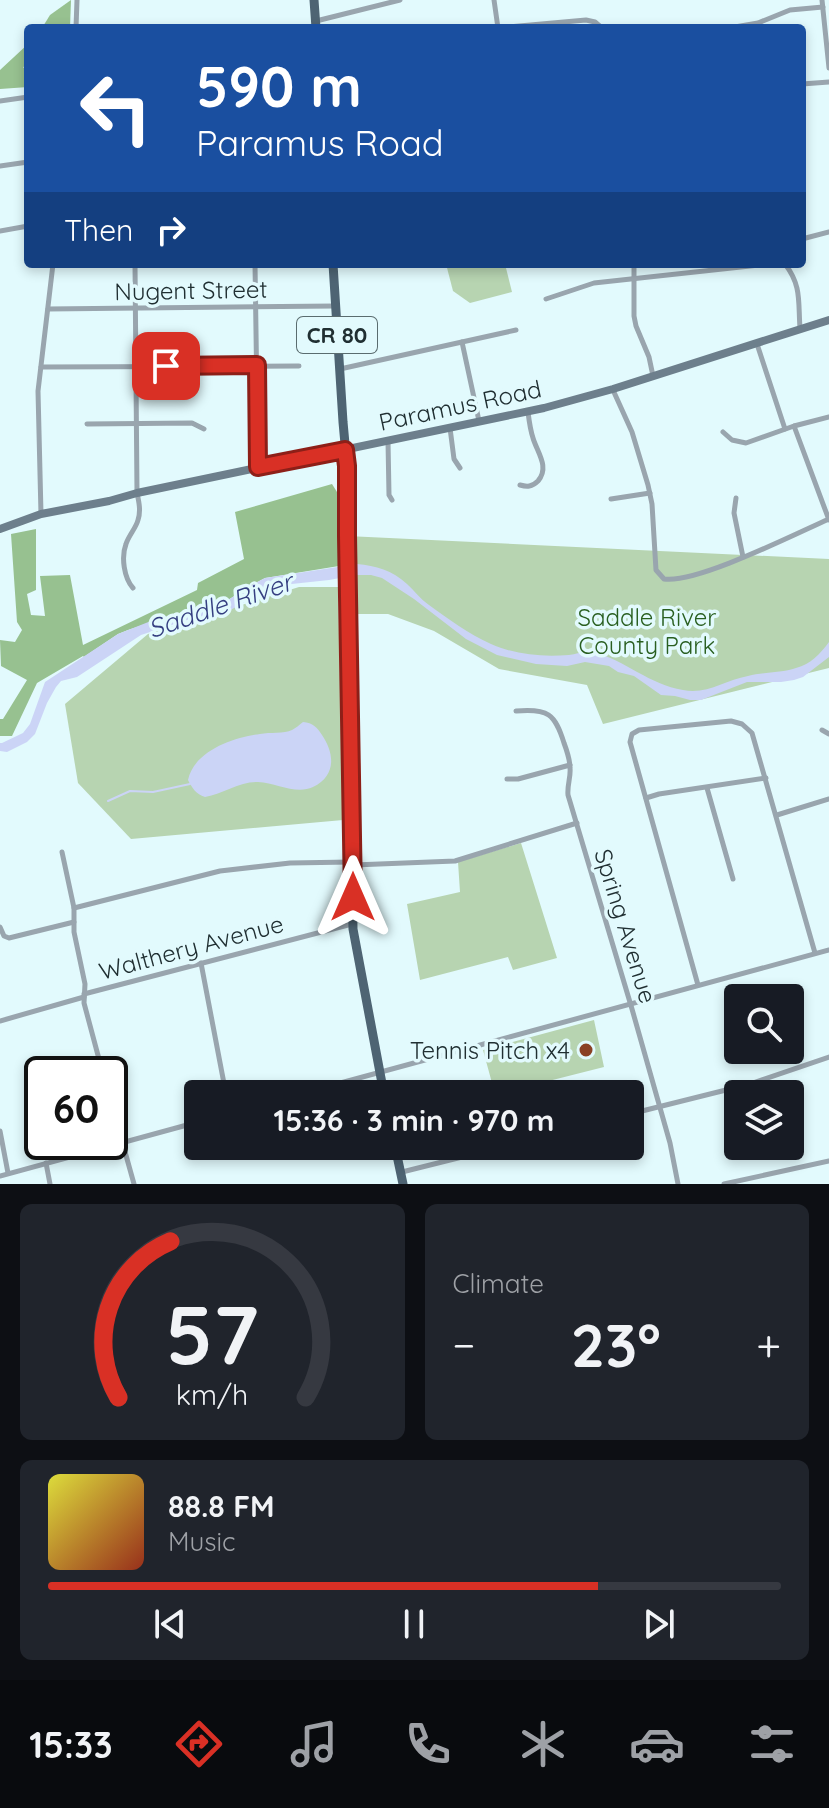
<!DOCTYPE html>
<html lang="en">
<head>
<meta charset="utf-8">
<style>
	body { margin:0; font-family:Quicksand,sans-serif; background:#20242c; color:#f1f3f6; height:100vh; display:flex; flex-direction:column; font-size:30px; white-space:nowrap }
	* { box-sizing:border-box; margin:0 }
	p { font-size:26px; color:#9ea1a6 }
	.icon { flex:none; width:44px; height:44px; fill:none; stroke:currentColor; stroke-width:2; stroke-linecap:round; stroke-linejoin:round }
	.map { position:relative; height:1184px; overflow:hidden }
	.sheet { display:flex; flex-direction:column; gap:20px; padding:20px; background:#0d0f14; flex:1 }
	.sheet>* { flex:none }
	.top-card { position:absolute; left:24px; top:24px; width:782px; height:244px; border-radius:8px; box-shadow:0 4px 12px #0003; background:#1a4fa0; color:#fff; overflow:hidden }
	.controls { position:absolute; left:724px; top:984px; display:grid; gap:16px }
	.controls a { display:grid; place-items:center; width:80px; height:80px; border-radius:8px; background:#171b24; box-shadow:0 4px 12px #0003; font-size:40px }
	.speed { position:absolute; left:24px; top:1056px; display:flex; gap:16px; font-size:40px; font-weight:700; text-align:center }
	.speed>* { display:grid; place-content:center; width:104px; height:104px; border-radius:50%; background:#171b24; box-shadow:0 4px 12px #0003; line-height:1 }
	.speed .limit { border:4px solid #111; border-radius:12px; background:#fff; color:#111 }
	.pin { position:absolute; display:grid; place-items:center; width:68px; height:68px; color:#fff; margin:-34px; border-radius:16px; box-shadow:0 4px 12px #0006 }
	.me { position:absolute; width:88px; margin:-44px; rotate:0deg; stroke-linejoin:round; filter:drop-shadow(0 0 6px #0008) }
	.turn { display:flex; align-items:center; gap:28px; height:168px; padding:0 40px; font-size:36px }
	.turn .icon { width:104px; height:104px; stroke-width:2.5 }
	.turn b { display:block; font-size:56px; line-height:68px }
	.then { display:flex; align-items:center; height:76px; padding:0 40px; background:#0003; gap:16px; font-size:30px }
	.big { font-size:60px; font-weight:700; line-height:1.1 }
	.sheet .widget { flex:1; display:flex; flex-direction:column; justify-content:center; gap:12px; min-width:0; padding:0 28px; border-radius:12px; background:#20242c }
	.sheet .dial { align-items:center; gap:0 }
	.dial svg { height:208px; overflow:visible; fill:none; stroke:#363941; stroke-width:7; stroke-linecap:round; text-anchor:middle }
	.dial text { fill:#f1f3f6; stroke:none }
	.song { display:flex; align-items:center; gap:24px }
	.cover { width:96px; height:96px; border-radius:12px; background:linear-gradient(135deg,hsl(60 70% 55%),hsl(10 70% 35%)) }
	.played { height:8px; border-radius:4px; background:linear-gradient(90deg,#d93025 75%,#363941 75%) }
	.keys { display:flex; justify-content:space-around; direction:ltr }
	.heat { display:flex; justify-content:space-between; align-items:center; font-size:44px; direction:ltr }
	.sheet .tiles { flex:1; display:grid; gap:20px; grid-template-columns:1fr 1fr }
	.widget:last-child { grid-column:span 2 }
	.trip { position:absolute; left:184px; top:1080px; width:460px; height:80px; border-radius:8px; background:#171b24; box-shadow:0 4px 12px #0003; font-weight:700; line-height:80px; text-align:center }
	.dock { display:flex; height:128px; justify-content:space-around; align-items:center; background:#090b0e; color:#9ea1a6 }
	.dock .icon { width:56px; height:56px }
	.dock .selected { color:#d93025 }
	.dock b { font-size:36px; color:#f1f3f6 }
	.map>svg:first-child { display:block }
	.green { fill:#b7d4b1 }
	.forest { fill:#97c190 }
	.water { fill:#cbd4f6 }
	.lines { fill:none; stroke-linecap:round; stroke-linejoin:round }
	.stream { stroke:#cbd4f6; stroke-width:2 }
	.street { stroke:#99a5ae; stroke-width:5 }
	.secondary { stroke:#6d7f8c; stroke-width:8 }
	.primary { stroke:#4e6473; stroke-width:9 }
	.route-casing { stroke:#8d1f18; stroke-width:20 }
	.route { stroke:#d93025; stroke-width:14 }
	.poi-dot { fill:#8a4124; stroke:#e2fafd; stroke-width:3 }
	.labels { text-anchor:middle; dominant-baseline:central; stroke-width:7; stroke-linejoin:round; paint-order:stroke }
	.shield { fill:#e2fafd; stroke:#5a6c6f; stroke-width:2 }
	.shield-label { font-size:22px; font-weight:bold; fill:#202f32 }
	.street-label { font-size:24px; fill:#202f32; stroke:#e2fafd }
	.park-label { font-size:24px; fill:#295f20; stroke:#e2fafd }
	.poi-label { font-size:24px; fill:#202f32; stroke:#e2fafd; text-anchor:end }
	.water-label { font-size:26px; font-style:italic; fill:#353f81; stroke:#e2fafd }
</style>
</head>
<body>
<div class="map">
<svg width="829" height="1184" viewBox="0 0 829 1184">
	<rect width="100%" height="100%" fill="#e2fafd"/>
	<!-- green -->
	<g class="green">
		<path d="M 446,264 L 505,264 L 512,292 L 470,303 L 453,291 Z"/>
		<path d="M 347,536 L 829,559 L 829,668 L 603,724 L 587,685 L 499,669 L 434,631 L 388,614 L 348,614 Z"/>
		<path d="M 299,587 L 338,587 L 343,820 L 131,839 L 78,783 L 65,704 L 148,634 Z"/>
		<path d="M 521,843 L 557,958 L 513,970 L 508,957 L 420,980 L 407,904 L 460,892 L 458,862 Z"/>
		<path d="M 594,1020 L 604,1067 L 505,1092 L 505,1094 L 495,1094 L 483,1050 Z"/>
	</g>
	<!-- forest -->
	<g class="forest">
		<path d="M 71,0 L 70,28 L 42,28 L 50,15 Z"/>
		<path d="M 28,44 L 28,66 L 23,67 L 28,72 L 28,87 L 0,89 L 0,70 Z"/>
		<path d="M 332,484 L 337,492 L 339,566 L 265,578 L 248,587 L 225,602 L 188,610 L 128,630 L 118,634 L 84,657 L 83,656 L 37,683 L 12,736 L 0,736 L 0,719 L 3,719 L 27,680 L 1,666 L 0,640 L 15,642 L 22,630 L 17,622 L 11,534 L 36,529 L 36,590 L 27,594 L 31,615 L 45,616 L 40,576 L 70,575 L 83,645 L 197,590 L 198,583 L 244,559 L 235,512 Z"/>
	</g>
	<!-- water -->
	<g class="water">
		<path d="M 357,564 C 376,566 392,570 407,584 C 414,590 420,599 429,605 C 448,619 469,634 491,644 C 516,655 542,657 569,655 C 577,654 585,650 593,652 C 625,660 650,685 683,690 C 707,695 725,680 748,676 C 763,672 781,673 796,668 C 811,664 820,654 829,642 L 829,657 L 803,677 L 794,680 L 781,682 L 747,682 L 701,700 L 690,700 L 675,696 L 661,695 L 634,676 L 618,672 L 609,666 L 585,662 L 567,666 L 536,664 L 497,655 L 466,639 L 414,599 L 382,578 L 371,575 L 357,575 L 329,580 L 273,586 L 220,616 L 190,619 L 141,635 L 77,677 L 61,681 L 56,687 L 47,703 L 35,734 L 27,742 L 7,752 L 0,751 L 0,743 L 2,743 L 23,733 L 30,724 L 45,682 L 118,634 L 156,619 L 177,614 L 188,610 L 225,602 L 248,587 L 265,578 Z"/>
		<path d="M 303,722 C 313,723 317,727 322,735 C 335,754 336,776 313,787 C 296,795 277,783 258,782 C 240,781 223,794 205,797 C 196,794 192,788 188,780 C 194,751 234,737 260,734 C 270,732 284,734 292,730 C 296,728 299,725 303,722 Z"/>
	</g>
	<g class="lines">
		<!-- stream -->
		<path class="stream" d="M 108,801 L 130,791 L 153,792 L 190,784"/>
		<!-- street -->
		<g class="street">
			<path d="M 494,0 L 498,28"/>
			<path d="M 822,0 L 829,68"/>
			<path d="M 316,21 L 400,0"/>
			<path d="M 76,28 L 77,0"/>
			<path d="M 498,28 L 586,20 L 595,22 L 602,28"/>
			<path d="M 729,28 L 758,23 L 790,10 L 823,7"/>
			<path d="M 802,84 L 829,82"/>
			<path d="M 0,101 L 28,97"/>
			<path d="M 0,166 L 28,162"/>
			<path d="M 0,231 L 28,226"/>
			<path d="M 802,239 L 829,232"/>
			<path d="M 255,264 L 258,467"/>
			<path d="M 634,264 L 634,316 L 636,326 L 649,357 L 653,376"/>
			<path d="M 785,264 C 802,286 798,302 800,328"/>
			<path d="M 546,299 L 594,283 L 768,264"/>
			<path d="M 48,309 L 335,306"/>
			<path d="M 462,342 L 479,421"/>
			<path d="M 757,344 L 785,429"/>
			<path d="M 41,367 L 299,366"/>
			<path d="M 340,369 L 516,330"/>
			<path d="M 613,390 L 632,432 L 648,485 L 652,504 L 656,570 L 664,579 C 696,584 795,534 829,519"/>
			<path d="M 87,424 L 192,423 L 204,429"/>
			<path d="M 794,426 L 829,520"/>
			<path d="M 450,428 L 454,459 L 460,468"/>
			<path d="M 723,432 L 732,440 L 746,443 L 794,426 L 829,417"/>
			<path d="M 388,441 L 389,495 L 392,500"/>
			<path d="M 520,485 C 527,487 532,487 538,481 C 550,467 537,452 533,438 C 530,429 529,420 528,412"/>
			<path d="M 736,498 L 734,513 L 743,557"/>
			<path d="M 611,499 L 650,493"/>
			<path d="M 41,514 L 38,391 L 53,264"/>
			<path d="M 133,588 C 124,578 121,557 126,544 C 129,535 136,528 138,520 C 141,511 139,502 137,493 L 135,264"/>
			<path d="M 516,711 C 548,708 555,714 564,743 C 567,751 570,759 570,768 C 571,777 567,785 568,795 L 632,1009 L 670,1143 L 678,1184"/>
			<path d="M 822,730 L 829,734"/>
			<path d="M 507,779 L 518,779 L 570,765"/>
			<path d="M 707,788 L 733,879"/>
			<path d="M 646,798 L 659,794 L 766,778"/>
			<path d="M 777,815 L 829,799"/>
			<path d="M 62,852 L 74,908 L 74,932 L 85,984 L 84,1003 L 103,1074"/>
			<path d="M 354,865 L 455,861 L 577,823"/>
			<path d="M 74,908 L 220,871 L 290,863 L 351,862"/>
			<path d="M 0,927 L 4,936 L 9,938 L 74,922"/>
			<path d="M 201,963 L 226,1094"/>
			<path d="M 698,985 L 630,742 L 632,734 L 639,730 L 731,721 L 742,724 L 752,733 L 815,953"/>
			<path d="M 84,994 L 352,924"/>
			<path d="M 0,1021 L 84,997"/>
			<path d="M 300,1094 L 829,950"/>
			<path d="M 110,1098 L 134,1184"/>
			<path d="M 630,1114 L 750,1084 L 829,1057"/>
			<path d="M 0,1131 L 8,1173"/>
			<path d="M 46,1163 L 50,1184"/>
			<path d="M 402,1172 L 506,1146"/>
			<path d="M 0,1176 L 198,1122"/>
			<path d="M 724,1184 L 829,1161"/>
		</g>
		<!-- secondary -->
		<path class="secondary" d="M 0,529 L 41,514 L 109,501 L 137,493 L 544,408 L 613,389 L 829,320"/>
		<!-- primary -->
		<g class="primary">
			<path d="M 314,0 L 316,28"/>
			<path d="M 333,264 L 343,422 L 347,466 L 353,929 L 384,1094"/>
			<path d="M 395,1146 L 403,1184"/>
		</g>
	</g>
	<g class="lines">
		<!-- route casing -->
		<g class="route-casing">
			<path id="route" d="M 166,366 L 257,365 L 258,467 L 345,450 L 347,466 L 347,536 L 353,897"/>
		</g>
		<!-- route -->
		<use href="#route" class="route"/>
	</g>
	<!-- markers -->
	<circle class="poi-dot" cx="586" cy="1050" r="8"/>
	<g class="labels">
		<!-- shield labels -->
		<rect class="shield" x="297" y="317" width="80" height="36" rx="6"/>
		<g class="shield-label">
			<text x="337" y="335">CR 80</text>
		</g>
		<!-- street labels -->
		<g class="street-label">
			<text transform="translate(191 290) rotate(-1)">Nugent Street</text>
			<text transform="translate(460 405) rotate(-12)">Paramus Road</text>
			<text transform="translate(626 926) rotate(73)">Spring Avenue</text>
			<text transform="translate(191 947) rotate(-15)">Walthery Avenue</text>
		</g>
		<!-- park labels -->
		<g class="park-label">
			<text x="647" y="617">Saddle River<tspan x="647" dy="28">County Park</tspan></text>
		</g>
		<!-- poi labels -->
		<g class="poi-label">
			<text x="570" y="1050">Tennis Pitch x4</text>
		</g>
		<!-- water labels -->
		<g class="water-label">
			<text transform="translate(220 605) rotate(-19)">Saddle River</text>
		</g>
	</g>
</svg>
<div class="controls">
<a><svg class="icon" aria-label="search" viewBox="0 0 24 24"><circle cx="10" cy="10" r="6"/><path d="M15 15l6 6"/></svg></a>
<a><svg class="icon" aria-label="layers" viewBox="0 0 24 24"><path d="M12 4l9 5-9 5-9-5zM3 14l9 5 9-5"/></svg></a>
</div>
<div class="speed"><div class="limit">60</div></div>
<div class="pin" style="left:166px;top:366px;background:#d93025"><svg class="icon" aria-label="arrive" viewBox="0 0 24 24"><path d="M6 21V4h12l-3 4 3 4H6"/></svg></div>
<svg class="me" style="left:353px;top:897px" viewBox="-20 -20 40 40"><path d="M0-17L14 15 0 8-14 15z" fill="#d93025" stroke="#fff" stroke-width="4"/></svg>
<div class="trip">15:36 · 3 min · 970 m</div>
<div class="top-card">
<div class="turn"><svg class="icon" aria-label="left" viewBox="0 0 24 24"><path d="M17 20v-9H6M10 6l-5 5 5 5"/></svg><div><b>590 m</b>Paramus Road</div></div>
<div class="then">Then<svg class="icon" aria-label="right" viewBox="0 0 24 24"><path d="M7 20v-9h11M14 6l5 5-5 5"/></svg></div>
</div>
</div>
<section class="sheet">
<div class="tiles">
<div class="widget dial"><svg viewBox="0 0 100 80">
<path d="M14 69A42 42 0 1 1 86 69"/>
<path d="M14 69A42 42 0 0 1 34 9" stroke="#d93025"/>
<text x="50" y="56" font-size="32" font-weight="700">57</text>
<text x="50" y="72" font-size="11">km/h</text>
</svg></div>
<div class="widget"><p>Climate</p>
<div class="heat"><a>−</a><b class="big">23°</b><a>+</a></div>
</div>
<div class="widget">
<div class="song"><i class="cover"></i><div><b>88.8 FM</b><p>Music</p></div></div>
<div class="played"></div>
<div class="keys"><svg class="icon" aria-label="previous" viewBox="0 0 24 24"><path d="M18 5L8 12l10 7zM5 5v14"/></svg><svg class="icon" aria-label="pause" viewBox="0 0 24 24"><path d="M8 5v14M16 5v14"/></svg><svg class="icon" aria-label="next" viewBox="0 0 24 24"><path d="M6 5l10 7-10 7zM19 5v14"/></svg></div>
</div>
</div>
</section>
<nav class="dock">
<b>15:33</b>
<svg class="icon selected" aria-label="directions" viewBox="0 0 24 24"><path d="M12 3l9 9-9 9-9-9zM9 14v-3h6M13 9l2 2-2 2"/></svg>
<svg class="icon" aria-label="music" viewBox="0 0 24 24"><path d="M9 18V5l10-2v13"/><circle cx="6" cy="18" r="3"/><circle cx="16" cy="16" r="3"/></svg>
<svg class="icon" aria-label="phone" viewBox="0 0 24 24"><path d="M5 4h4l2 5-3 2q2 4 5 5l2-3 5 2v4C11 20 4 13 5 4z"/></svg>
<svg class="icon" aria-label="climate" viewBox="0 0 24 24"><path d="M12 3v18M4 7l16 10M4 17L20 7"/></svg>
<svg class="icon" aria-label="car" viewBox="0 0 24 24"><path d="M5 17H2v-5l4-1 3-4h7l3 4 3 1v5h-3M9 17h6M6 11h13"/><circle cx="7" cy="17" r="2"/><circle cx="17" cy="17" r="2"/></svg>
<svg class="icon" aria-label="filters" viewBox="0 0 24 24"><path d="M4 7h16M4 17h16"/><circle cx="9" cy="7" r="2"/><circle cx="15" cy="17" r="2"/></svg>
</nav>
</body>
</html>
